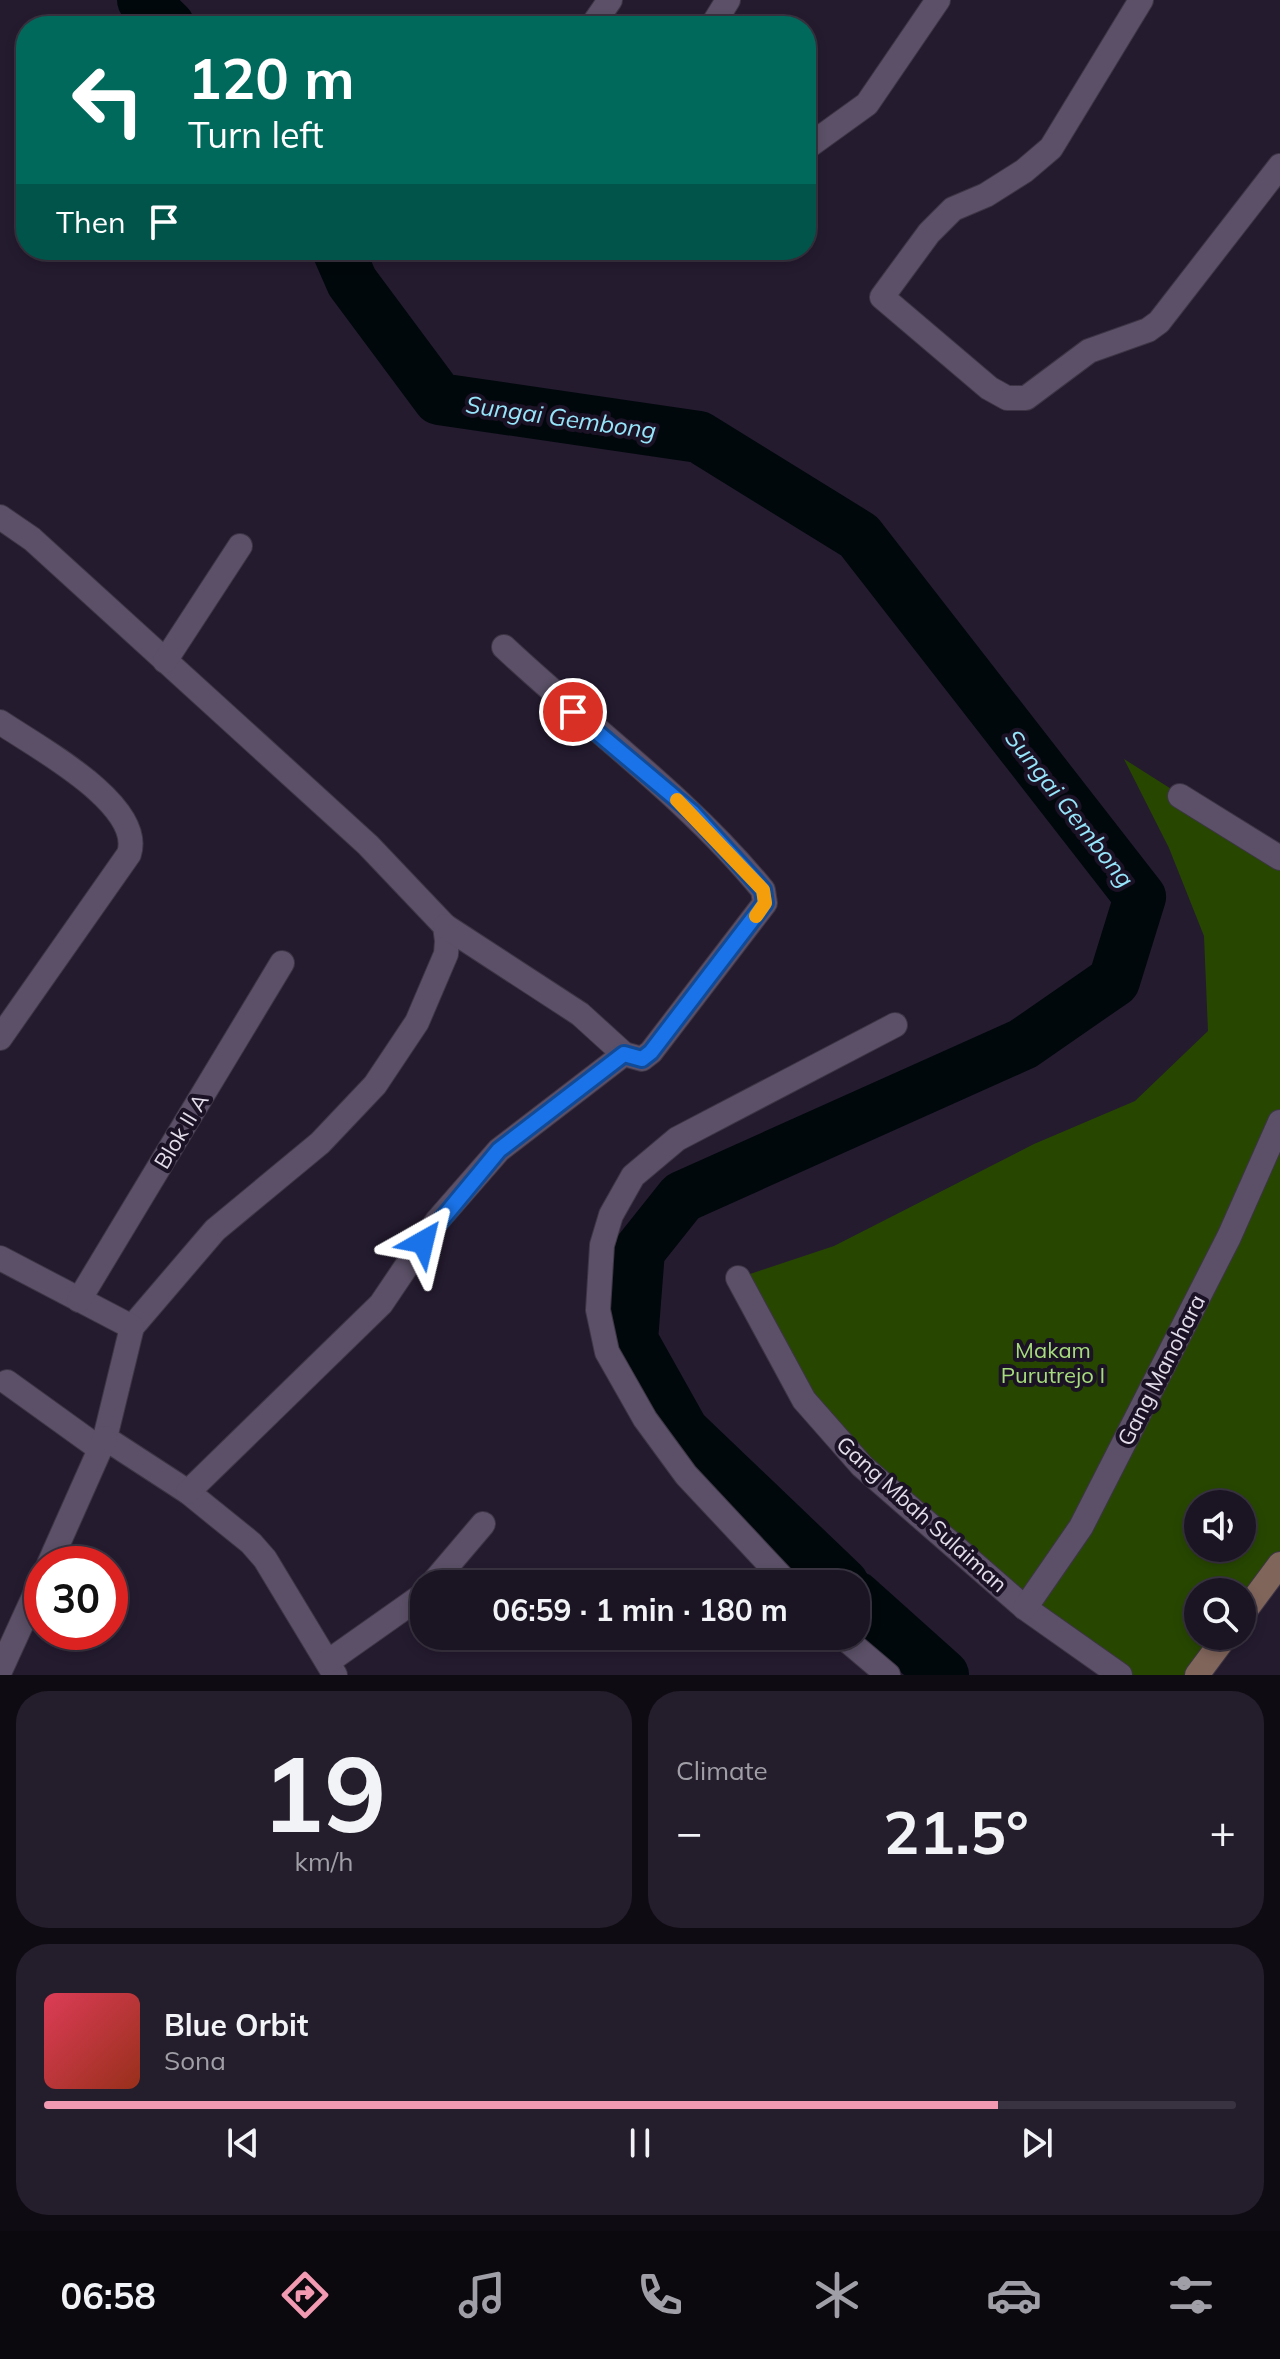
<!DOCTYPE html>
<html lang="en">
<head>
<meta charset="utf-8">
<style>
	body { margin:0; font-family:Mulish,sans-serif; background:#241d2b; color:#f1f3f6; height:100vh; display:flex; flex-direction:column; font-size:30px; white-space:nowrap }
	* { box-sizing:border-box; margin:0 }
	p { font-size:26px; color:#a09ea6 }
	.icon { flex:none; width:44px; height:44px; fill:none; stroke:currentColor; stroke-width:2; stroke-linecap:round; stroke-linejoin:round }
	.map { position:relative; height:1675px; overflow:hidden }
	.sheet { display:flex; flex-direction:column; gap:16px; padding:16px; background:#0f0b13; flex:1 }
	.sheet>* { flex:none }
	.hud { position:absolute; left:16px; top:16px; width:800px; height:244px; border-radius:32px; box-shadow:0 4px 12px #0003,0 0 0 2px #393341; background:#00695c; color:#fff; overflow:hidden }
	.tools { position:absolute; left:1184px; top:1490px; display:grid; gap:16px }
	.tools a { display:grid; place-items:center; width:72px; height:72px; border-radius:50%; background:#1b1423; box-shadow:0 4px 12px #0003,0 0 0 2px #393341; font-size:40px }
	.speed { position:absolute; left:24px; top:1546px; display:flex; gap:16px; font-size:40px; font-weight:700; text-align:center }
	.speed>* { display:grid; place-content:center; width:104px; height:104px; border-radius:50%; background:#1b1423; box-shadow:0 4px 12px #0003,0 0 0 2px #393341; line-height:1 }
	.speed .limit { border:12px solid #d22; background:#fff; color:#111 }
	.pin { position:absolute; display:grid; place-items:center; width:68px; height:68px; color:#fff; margin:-34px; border:4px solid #fff; border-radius:50%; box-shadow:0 2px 8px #0007 }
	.me { position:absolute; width:88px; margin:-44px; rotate:37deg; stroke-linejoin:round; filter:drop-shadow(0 0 6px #0008) }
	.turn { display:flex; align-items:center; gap:28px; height:168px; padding:0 40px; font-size:36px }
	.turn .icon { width:104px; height:104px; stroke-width:2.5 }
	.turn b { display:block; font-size:56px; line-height:68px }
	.then { display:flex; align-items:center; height:76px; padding:0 40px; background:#0003; gap:16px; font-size:30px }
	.big { font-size:60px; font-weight:700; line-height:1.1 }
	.sheet .tile { flex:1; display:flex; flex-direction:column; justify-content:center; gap:12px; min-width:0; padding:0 28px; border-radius:32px; background:#241d2b }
	.sheet .dial { align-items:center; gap:0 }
	.dial b { font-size:104px; line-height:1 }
	.song { display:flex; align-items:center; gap:24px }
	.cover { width:96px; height:96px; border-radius:12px; background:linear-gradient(135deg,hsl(350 70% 55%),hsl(10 70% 35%)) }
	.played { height:8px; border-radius:4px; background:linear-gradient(90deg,#f19ab1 80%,#393341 80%) }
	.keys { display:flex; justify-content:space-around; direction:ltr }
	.heat { display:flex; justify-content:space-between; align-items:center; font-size:44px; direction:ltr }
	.sheet .tiles { flex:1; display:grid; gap:16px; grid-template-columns:1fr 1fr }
	.tile:last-child { grid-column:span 2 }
	.trip { position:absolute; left:410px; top:1570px; width:460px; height:80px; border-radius:32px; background:#1b1423; box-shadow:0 4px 12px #0003,0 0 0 2px #393341; font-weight:700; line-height:80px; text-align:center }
	.tab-bar { display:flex; height:128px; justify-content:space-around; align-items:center; background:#0b080e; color:#a09ea6 }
	.tab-bar .icon { width:56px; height:56px }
	.tab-bar .active { color:#f19ab1 }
	.tab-bar b { font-size:36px; color:#f1f3f6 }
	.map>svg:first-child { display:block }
	.green { fill:#274701; fill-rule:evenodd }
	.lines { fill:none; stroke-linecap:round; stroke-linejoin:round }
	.river { stroke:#00080c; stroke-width:52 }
	.street-casing { stroke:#3d3545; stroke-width:26 }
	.secondary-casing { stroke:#3d3545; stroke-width:26 }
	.street { stroke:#5b5067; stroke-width:24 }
	.secondary { stroke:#80655b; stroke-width:24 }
	.route-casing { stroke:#114b97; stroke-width:20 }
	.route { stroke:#1a73e8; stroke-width:14 }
	.slow { stroke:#f59e0b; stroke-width:14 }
	.labels { text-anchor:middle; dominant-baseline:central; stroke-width:8; stroke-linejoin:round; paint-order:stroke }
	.street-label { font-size:22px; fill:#e3ddea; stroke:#1b1225 }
	.park-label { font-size:22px; fill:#a6dc7d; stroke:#1b1225 }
	.water-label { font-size:24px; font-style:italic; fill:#97e5fa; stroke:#1b1225 }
</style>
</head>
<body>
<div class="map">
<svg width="1280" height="1675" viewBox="0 0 1280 1675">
	<rect width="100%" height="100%" fill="#241b2f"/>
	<!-- green -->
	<path class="green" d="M 1124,759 L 1280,858 L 1280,1564 L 1242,1615 L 1242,1592 L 1198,1592 L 1198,1636 L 1226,1636 L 1197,1675 L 1120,1675 L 804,1400 L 738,1278 L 834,1246 L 1034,1144 L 1135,1101 L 1208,1031 L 1204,936 L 1169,848 ZM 1198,1504 L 1242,1504 L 1242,1548 L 1198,1548 Z"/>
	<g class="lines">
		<!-- river -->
		<g class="river">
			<path d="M 143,0 L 169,26"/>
			<path d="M 338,250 L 352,282 L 439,399 L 699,437 L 859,536 L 1140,897 L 1114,981 L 1023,1044 L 682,1197 L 639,1251 L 632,1340 L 683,1431 L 843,1584"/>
			<path d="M 856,1597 L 943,1675"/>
		</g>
		<!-- street casing -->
		<g class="street-casing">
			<g id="street">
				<path d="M 1141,0 L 1051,148 L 1024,171 L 986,195 L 953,209 L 929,233 L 882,297 L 989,388 L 1007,398 L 1026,398 L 1089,351 L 1148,330 L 1159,322 L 1280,166"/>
				<path d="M 592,26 L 610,0"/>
				<path d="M 712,26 L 728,0"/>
				<path d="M 806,148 L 867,104 L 938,0"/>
				<path d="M 0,517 L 32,539 L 368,845 L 445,926 L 447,941 L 446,954 L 417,1022 L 375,1085 L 320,1143 L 215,1230 L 132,1327"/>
				<path d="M 165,661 L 240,546"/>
				<path d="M 0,722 C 35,746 145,804 129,854 L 0,1038"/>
				<path d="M 1180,796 L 1280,858"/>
				<path d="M 445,926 L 580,1014 L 624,1054 L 642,1059 L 651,1052 L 765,903 L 763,890 C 688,798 590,728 504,647"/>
				<path d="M 0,1258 L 132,1327 L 105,1438 L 188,1492 L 251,1543 L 265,1559 L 335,1675"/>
				<path d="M 738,1278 L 804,1400 L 862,1466 L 1025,1608 L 1120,1675"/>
				<path d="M 79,1300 L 282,963"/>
				<path d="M 7,1382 L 100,1449"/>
				<path d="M 188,1492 L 381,1304 L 437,1221 L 499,1150 L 624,1054"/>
				<path d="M 49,1564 L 105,1438"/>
				<path d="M 432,1584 L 483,1524"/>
				<path d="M 788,1584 L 686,1475 L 645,1419 L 607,1352 L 598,1310 L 602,1245 L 611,1215 L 633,1176 L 677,1139 L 895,1025"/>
				<path d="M 1025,1608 L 1081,1527 L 1229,1237 L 1280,1122"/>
				<path d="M 842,1636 L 888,1675"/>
				<path d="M 329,1661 L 424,1594"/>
				<path d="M 0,1671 L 42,1579"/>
			</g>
		</g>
		<!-- secondary casing -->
		<g class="secondary-casing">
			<g id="secondary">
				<path d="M 1242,1615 L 1280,1564"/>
				<path d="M 1197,1675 L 1226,1636"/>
			</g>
		</g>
		<!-- street -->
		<use href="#street" class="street"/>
		<!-- secondary -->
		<use href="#secondary" class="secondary"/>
	</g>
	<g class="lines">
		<!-- route casing -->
		<g class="route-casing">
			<path id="route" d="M 423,1242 L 499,1150 L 624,1054 L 642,1059 L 651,1052 L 765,903 L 763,890 L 755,881 L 692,812 L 573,712"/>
		</g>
		<!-- route -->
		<use href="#route" class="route"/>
		<!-- slow -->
		<path class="slow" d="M 677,800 L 763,890 L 765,903 L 756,916"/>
	</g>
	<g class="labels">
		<!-- street labels -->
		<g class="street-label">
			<text transform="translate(181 1131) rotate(-59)">Blok II A</text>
			<text transform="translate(1161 1370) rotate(-63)">Gang Manohara</text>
			<text transform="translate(922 1514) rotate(42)">Gang Mbah Sulaiman</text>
		</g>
		<!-- park labels -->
		<g class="park-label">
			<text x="1053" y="1350">Makam<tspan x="1053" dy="25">Purutrejo I</tspan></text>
		</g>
		<!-- water labels -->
		<g class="water-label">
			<text transform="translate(561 417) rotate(8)">Sungai Gembong</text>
			<text transform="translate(1070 808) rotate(52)">Sungai Gembong</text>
		</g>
	</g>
</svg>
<div class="tools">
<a><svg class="icon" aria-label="sound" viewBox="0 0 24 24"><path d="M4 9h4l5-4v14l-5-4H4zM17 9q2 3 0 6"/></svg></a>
<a><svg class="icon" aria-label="search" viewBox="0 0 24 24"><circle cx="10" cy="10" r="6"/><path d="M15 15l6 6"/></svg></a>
</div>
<div class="speed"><div class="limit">30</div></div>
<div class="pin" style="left:573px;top:712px;background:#d93025"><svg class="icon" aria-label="arrive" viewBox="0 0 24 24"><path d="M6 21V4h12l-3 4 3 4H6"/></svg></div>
<svg class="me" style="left:423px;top:1242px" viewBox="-20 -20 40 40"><path d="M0-17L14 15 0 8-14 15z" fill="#1a73e8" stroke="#fff" stroke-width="4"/></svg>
<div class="trip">06:59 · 1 min · 180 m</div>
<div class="hud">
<div class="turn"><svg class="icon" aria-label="left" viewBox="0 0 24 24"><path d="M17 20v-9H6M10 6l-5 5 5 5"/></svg><div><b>120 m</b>Turn left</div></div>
<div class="then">Then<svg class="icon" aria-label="arrive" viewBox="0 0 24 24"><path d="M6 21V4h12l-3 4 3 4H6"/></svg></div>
</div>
</div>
<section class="sheet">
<div class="tiles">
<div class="tile dial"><b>19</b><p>km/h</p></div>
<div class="tile"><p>Climate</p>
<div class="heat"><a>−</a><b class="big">21.5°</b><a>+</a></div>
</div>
<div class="tile">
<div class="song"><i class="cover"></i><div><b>Blue Orbit</b><p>Sona</p></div></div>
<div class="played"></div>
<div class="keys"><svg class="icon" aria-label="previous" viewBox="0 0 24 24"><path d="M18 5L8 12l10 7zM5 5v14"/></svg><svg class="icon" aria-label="pause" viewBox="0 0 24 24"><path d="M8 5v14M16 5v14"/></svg><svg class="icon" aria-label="next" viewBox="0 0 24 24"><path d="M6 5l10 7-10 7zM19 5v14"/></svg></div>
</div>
</div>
</section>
<nav class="tab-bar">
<b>06:58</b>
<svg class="icon active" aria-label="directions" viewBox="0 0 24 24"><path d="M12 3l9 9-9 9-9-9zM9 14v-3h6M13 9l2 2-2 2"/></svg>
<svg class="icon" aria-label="music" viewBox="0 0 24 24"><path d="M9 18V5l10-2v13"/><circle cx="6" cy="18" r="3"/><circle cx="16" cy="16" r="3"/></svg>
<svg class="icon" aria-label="phone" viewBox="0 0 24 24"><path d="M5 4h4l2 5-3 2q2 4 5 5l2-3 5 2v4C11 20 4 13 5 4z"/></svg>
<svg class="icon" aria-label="climate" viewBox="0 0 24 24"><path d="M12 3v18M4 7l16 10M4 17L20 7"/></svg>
<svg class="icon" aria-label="car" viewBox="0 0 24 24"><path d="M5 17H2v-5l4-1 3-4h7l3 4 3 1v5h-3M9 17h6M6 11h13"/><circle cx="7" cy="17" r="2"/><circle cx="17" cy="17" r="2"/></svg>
<svg class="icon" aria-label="filters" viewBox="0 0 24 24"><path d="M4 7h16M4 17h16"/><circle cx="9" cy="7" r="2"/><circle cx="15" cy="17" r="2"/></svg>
</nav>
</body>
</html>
